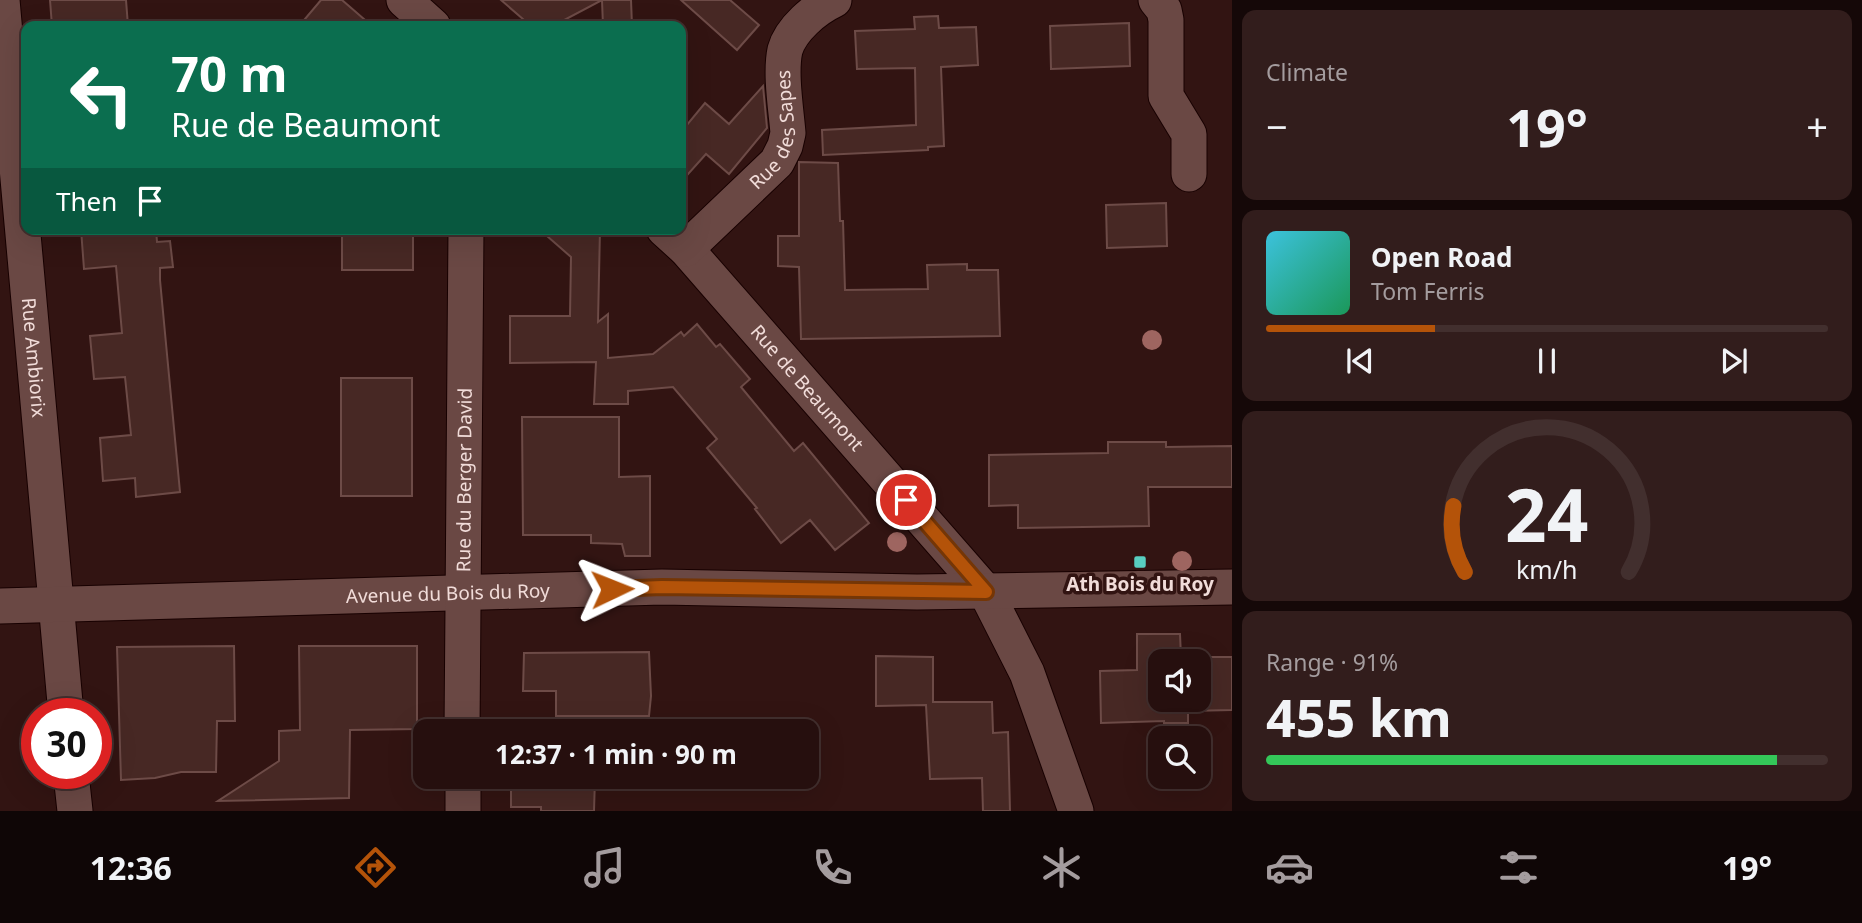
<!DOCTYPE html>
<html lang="en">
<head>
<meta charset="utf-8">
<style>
	body { margin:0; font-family:"Noto Sans",sans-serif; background:#321d1c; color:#f1f3f6; height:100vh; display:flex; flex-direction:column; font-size:26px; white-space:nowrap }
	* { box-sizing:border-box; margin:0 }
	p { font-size:23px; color:#a49c9e }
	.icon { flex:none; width:38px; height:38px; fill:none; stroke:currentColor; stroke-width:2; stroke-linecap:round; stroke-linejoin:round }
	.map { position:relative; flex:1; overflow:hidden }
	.panel { display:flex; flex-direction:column; gap:10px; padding:10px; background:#150808; width:630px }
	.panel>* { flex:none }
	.guide { position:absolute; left:21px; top:21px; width:665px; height:214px; border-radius:14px; box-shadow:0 7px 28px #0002,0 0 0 2px #422f2e; background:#0b6e4f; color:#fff; overflow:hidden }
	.tools { position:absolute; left:1148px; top:649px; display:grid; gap:14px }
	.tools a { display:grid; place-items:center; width:63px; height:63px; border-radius:14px; background:#260f0e; box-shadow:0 7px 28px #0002,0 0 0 2px #422f2e; font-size:35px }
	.speed { position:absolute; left:21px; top:698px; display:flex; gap:14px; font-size:35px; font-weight:700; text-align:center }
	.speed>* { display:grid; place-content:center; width:91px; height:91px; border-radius:50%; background:#260f0e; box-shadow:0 7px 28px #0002,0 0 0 2px #422f2e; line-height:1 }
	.speed .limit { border:10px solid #d22; background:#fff; color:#111 }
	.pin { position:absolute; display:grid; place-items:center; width:60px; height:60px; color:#fff; margin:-30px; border:4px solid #fff; border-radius:50%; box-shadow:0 2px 7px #0007 }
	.me { position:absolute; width:77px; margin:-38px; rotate:88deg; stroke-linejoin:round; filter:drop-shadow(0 0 5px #0008) }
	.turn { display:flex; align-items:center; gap:24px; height:147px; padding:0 35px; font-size:32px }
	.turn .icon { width:91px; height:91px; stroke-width:2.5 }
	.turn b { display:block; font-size:49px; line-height:60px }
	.then { display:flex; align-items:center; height:66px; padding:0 35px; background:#0003; gap:14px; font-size:26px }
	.big { font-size:52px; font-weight:700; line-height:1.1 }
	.panel .widget { flex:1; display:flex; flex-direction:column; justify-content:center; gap:10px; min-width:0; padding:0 24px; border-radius:14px; background:#321d1c }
	.panel .dial { align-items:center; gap:0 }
	.dial svg { height:182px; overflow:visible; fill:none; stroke:#422f2e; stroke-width:7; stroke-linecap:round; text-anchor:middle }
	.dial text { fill:#f1f3f6; stroke:none }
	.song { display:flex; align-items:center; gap:21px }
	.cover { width:84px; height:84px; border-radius:10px; background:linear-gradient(135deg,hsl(190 70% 55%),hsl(150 70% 35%)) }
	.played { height:7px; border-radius:4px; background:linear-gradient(90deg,#b45309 30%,#422f2e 30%) }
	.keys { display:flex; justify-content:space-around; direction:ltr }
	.heat { display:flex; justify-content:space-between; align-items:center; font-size:38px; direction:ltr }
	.charge { height:10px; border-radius:5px; background:linear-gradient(90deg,#34c759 91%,#422f2e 0) }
	.trip { position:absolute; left:413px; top:719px; width:406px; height:70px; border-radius:14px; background:#260f0e; box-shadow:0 7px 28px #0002,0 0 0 2px #422f2e; font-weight:700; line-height:70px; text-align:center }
	.tabs { display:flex; height:112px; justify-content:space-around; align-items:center; background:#0f0606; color:#a49c9e }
	.tabs .icon { width:49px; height:49px }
	.tabs .on { color:#b45309 }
	.tabs b { font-size:32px; color:#f1f3f6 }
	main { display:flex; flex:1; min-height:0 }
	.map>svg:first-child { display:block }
	.building { fill:#472824; stroke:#6d4b47; stroke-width:2; fill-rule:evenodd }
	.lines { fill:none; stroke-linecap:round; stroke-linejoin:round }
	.street-casing { stroke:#180101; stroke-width:37 }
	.street { stroke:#6a4844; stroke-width:35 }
	.tree { fill:#9e6560 }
	.route-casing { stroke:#753606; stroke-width:18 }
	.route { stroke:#b45309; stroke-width:12 }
	.poi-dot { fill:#58cec0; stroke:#321412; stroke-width:2.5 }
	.labels { text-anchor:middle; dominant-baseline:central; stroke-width:7; stroke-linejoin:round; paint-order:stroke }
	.street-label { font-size:19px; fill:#f1dcd9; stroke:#321412 }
	.poi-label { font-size:19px; font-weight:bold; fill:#f1dcd9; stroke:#321412 }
</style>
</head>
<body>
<main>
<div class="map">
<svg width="1232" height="811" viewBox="0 0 1232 811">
	<rect width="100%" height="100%" fill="#321412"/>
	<!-- building -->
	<g class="building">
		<path d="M 50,0 L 126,0 L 128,26 L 52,26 Z"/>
		<path d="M 321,0 L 342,0 L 372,26 L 299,26 Z"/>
		<path d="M 501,0 L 631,0 L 632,26 L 603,26 L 602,0 L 553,26 L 531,26 Z"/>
		<path d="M 681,0 L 730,0 L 759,25 L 737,50 Z"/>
		<path d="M 938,16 L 939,28 L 976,27 L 978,65 L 941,67 L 944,146 L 928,147 L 928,150 L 823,155 L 822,130 L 916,125 L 915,68 L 857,69 L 855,31 L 915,29 L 914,17 Z"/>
		<path d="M 1129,23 L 1130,66 L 1051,69 L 1050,26 Z"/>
		<path d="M 763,86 L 767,128 L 729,174 L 706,154 L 681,182 L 681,132 L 705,103 L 729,124 Z"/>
		<path d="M 799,162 L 838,163 L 840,221 L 843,221 L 845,290 L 928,289 L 927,265 L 967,264 L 967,270 L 998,270 L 1000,336 L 801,339 L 799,267 L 778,266 L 778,236 L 799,236 Z"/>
		<path d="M 1166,203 L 1167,246 L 1107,248 L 1106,205 Z"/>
		<path d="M 81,229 L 156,229 L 157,242 L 170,241 L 173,267 L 160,268 L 160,280 L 180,492 L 136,497 L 135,478 L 103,481 L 100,438 L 131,435 L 125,377 L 94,379 L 90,336 L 122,333 L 116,266 L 84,269 Z"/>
		<path d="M 342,229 L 410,229 L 413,231 L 413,270 L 342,270 Z"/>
		<path d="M 539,229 L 600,229 L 598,322 L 608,314 L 608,358 L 653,354 L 681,332 L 684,336 L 697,324 L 716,347 L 720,344 L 750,379 L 741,387 L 794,451 L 803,443 L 869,523 L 835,550 L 810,520 L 781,543 L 755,509 L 757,508 L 707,448 L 717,439 L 673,387 L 628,391 L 628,404 L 594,404 L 596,362 L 510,363 L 510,316 L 570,316 L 571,257 Z"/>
		<rect x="341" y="378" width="71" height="118"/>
		<path d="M 522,417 L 619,417 L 619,477 L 650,476 L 650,556 L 625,556 L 622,544 L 591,543 L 591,535 L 523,535 Z"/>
		<path d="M 1108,442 L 1166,442 L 1166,447 L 1232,446 L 1232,487 L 1148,487 L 1149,526 L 1018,528 L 1018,505 L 989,506 L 989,455 L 1108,453 Z"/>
		<path d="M 1137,634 L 1180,634 L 1181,657 L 1232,657 L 1232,710 L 1188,711 L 1188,723 L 1164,723 L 1164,721 L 1101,723 L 1100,671 L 1137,670 ZM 1160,662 L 1199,662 L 1199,700 L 1160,700 Z"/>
		<path d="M 234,646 L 235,721 L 217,721 L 216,772 L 181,772 L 155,778 L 121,780 L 117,647 Z"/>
		<path d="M 299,646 L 417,646 L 417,729 L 350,730 L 349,798 L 218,801 L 279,761 L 279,731 L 300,730 Z"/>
		<path d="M 649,652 L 651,696 L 649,716 L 556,716 L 556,691 L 523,691 L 524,653 Z"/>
		<path d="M 876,656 L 933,657 L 933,702 L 992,702 L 993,733 L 1008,732 L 1010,811 L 983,811 L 982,778 L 930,779 L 926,705 L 876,706 Z"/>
		<path d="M 511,777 L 595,777 L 594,811 L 541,811 L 541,807 L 511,807 Z"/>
	</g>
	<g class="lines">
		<!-- street casing -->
		<g class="street-casing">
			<g id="street">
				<path id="s1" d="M 2,0 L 66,714"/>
				<path d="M 404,0 L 433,26"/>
				<path d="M 1156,0 L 1164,10 L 1166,20 L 1166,96 L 1189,134 L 1189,174"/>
				<path id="s2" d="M 664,229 L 686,249 L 986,592 L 1027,673 L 1076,811"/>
				<path id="s3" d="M 686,249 L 777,162 L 785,146 L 788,133 C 786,109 780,73 785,50 C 791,29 815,9 834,0"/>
				<path id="s4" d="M 0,606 L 662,587 L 917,592 L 1232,587"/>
				<path id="s5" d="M 462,732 L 466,229"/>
				<path d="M 71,774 L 75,811"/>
				<path d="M 463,777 L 463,811"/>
			</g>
		</g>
		<!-- street -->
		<use href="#street" class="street"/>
	</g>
	<!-- trees -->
	<g class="tree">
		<circle cx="1152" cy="340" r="10"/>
		<circle cx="897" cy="542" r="10"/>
		<circle cx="1182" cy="561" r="10"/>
	</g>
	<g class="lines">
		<!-- route casing -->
		<g class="route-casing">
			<path id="route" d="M 612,589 L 662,587 L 986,592 L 906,500"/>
		</g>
		<!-- route -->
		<use href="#route" class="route"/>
	</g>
	<!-- markers -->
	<rect class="poi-dot" x="1133" y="555" width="14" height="14" rx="3.5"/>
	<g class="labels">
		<!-- street labels -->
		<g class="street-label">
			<text stroke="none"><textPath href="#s3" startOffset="156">Rue des Sapes</textPath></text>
			<text stroke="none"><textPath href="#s1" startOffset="359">Rue Ambiorix</textPath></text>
			<text stroke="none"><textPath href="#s2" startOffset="214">Rue de Beaumont</textPath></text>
			<text stroke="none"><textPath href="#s5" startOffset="252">Rue du Berger David</textPath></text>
			<text stroke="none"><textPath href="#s4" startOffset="448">Avenue du Bois du Roy</textPath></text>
		</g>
		<!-- poi labels -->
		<g class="poi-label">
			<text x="1140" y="584">Ath Bois du Roy</text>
		</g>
	</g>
</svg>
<div class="tools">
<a><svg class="icon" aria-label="sound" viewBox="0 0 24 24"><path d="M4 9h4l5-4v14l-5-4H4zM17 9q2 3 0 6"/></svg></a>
<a><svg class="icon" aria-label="search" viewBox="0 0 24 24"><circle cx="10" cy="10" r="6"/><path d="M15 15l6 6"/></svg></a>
</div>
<div class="speed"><div class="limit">30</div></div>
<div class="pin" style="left:906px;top:500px;background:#d93025"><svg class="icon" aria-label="arrive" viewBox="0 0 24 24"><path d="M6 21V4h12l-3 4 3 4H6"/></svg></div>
<svg class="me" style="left:612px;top:589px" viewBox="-20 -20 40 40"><path d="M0-17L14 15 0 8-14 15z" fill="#b45309" stroke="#fff" stroke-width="4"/></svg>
<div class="trip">12:37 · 1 min · 90 m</div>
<div class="guide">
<div class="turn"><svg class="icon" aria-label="left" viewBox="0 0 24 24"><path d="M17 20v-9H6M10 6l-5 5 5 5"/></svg><div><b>70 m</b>Rue de Beaumont</div></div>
<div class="then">Then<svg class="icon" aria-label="arrive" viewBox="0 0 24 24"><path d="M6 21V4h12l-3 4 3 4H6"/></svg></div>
</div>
</div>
<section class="panel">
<div class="widget"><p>Climate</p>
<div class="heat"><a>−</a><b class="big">19°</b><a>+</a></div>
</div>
<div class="widget">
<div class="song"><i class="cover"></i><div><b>Open Road</b><p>Tom Ferris</p></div></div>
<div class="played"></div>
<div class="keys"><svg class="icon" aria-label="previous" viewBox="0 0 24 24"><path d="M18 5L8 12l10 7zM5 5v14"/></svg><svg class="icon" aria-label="pause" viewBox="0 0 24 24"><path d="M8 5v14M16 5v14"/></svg><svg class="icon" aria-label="next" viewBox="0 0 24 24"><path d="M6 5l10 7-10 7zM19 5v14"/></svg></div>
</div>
<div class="widget dial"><svg viewBox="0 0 100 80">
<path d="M14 69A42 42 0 1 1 86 69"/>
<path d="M14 69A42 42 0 0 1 9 40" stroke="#b45309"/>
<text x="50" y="56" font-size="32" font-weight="700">24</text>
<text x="50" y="72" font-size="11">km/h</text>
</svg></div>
<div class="widget"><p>Range · 91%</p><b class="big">455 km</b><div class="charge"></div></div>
</section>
</main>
<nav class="tabs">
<b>12:36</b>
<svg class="icon on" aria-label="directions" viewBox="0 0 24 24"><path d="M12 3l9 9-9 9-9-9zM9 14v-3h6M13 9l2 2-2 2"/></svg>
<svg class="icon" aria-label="music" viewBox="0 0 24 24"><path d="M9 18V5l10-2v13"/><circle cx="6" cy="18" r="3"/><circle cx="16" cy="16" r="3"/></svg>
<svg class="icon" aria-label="phone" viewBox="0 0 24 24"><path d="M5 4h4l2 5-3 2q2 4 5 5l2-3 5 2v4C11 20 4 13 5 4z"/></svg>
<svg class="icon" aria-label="climate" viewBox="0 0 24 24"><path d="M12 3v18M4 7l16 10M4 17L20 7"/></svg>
<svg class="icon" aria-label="car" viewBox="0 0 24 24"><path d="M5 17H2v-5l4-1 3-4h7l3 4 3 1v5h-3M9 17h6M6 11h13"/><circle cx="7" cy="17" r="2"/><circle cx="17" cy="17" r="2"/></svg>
<svg class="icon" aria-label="filters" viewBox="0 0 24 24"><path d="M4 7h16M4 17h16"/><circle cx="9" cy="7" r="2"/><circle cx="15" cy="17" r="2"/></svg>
<b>19°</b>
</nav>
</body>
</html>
